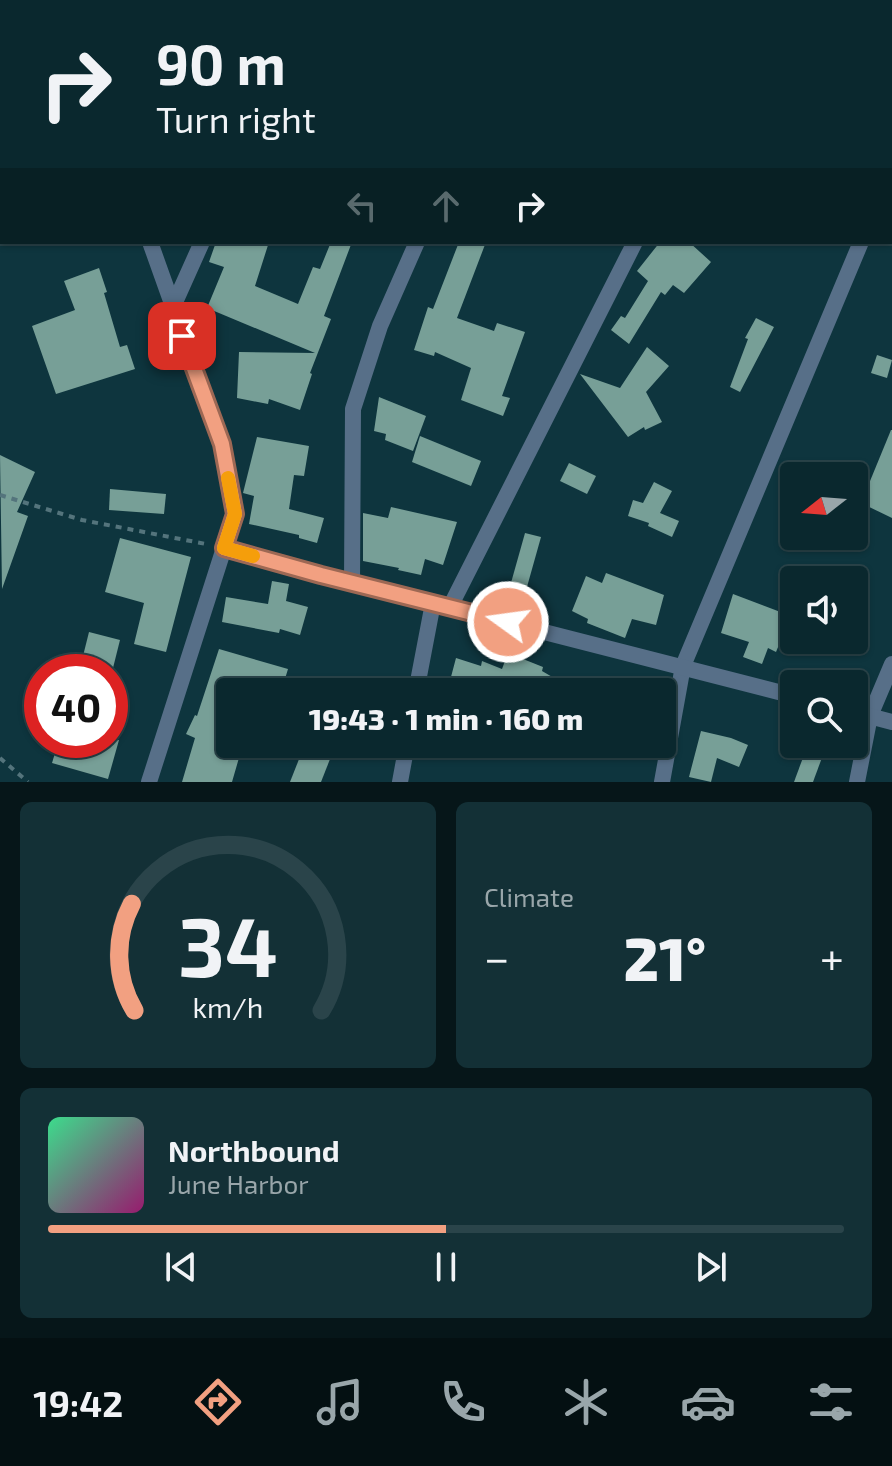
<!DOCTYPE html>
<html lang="en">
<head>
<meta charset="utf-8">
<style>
	body { margin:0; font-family:"Exo 2",sans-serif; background:#133036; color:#f1f3f6; height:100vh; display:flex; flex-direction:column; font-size:30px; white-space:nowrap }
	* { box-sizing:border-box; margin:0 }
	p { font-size:26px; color:#99a6aa }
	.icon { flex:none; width:44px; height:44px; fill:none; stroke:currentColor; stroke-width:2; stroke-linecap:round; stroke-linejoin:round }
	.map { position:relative; height:782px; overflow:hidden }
	.side { display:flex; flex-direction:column; gap:20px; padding:20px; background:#061619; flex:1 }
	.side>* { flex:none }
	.banner { position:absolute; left:0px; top:0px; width:892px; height:244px; box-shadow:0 2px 6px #0004,0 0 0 2px #2a444a; background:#0a282e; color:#f1f3f6; overflow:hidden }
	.needle { width:52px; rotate:253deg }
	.tools { position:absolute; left:780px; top:462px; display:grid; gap:16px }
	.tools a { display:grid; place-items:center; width:88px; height:88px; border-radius:8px; background:#0a282e; box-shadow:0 2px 6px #0004,0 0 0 2px #2a444a; font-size:40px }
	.speed { position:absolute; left:24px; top:654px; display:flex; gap:16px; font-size:40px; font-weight:700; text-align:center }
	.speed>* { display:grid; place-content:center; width:104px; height:104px; border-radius:50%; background:#0a282e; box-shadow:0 2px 6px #0004,0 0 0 2px #2a444a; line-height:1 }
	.speed .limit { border:12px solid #d22; background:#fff; color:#111 }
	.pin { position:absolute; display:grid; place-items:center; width:68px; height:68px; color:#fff; margin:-34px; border-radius:16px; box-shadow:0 4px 12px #0006 }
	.me { position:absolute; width:88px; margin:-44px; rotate:284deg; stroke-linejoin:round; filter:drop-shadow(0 0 6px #0008) }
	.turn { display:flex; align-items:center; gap:28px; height:168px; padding:0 24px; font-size:36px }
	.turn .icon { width:104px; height:104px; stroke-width:2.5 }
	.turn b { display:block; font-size:56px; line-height:68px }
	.lanes { display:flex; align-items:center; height:76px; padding:0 24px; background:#0003; justify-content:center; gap:40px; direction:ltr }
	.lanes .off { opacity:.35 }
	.big { font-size:60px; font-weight:800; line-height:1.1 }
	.side .tile { flex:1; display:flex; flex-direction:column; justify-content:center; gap:12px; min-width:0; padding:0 28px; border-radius:12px; background:#133036 }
	.side .dial { align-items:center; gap:0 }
	.dial svg { height:208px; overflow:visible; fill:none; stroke:#2a444a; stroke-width:7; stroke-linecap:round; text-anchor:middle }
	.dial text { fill:#f1f3f6; stroke:none }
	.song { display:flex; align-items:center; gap:24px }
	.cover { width:96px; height:96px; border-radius:12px; background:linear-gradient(135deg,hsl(150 70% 55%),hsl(320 70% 35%)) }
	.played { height:8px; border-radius:4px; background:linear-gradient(90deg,#f2a081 50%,#2a444a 50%) }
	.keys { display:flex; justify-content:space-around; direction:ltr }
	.heat { display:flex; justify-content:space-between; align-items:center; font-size:44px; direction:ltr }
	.side .tiles { flex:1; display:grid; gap:20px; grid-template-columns:1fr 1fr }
	.tile:last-child { grid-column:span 2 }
	.trip { position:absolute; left:216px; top:678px; width:460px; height:80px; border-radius:8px; background:#0a282e; box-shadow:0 2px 6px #0004,0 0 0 2px #2a444a; font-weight:800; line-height:80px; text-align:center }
	.tabs { display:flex; height:128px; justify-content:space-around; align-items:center; background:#041012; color:#99a6aa }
	.tabs .icon { width:56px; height:56px }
	.tabs .current { color:#f2a081 }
	.tabs b { font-size:36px; color:#f1f3f6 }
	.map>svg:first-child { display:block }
	.building { fill:#779f97 }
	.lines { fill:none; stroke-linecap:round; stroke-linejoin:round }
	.path { stroke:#54747c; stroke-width:4; stroke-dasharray:6 6; stroke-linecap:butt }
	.minor { stroke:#576f88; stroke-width:16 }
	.tertiary { stroke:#576f88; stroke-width:16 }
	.route-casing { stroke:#9d6854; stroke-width:20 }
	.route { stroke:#f2a081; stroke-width:14 }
	.slow { stroke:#f59e0b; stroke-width:14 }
</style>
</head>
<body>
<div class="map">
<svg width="892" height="782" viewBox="0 0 892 782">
	<rect width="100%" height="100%" fill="#0e353e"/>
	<!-- building -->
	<g class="building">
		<path d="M 216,242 L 269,242 L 255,286 L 298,304 L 313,267 L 320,269 L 331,242 L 352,242 L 324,316 L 331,319 L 310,373 L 312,374 L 300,410 L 269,399 L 268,404 L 237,398 L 239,352 L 315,353 L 207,308 L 224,267 L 209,262 Z"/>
		<path d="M 459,242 L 486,242 L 457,318 L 494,331 L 497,323 L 525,332 L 502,396 L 510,398 L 503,416 L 461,400 L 471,368 L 435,352 L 434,356 L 414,350 L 428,307 L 433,309 Z"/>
		<path d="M 660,242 L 689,242 L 711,262 L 684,293 L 673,285 L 665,295 L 661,292 L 629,344 L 611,330 L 621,316 L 625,318 L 648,281 L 637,271 Z"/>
		<path d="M 99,268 L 107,292 L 104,293 L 120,347 L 127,345 L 135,369 L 56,394 L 32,326 L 75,310 L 64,281 Z"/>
		<path d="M 756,318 L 774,327 L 740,392 L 730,387 L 748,339 L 745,338 Z"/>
		<path d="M 647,347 L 669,366 L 646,392 L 662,422 L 645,430 L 644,427 L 628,437 L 580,374 L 620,388 Z"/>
		<path d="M 877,355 L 892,360 L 887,378 L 871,373 Z"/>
		<path d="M 379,397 L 426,416 L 413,451 L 385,440 L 386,434 L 374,431 Z"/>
		<path d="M 891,430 L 892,430 L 892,518 L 861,503 Z"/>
		<path d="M 420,436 L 481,461 L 471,486 L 412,462 Z"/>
		<path d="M 257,437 L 309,446 L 304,476 L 294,475 L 289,509 L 324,518 L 317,543 L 299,538 L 299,535 L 249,524 L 254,496 L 243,493 Z"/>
		<path d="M 0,455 L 35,472 L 17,512 L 28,516 L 2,589 Z"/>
		<path d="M 569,463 L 596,476 L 587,494 L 560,481 Z"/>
		<path d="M 654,482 L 672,491 L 660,513 L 679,521 L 672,537 L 648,526 L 649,523 L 628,516 L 633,500 L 643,503 Z"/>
		<path d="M 110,489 L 166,494 L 164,514 L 109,510 Z"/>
		<path d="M 391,507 L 457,522 L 443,565 L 425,559 L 421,575 L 398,570 L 399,568 L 363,561 L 363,513 L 388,518 Z"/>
		<path d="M 525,533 L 541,537 L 525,594 L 509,590 Z"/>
		<path d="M 120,538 L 191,557 L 166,652 L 134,644 L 144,603 L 105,592 Z"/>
		<path d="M 606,573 L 664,595 L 656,625 L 632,619 L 625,638 L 587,623 L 588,619 L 572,611 L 586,576 L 602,583 Z"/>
		<path d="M 272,581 L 289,584 L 286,601 L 308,607 L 300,635 L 280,629 L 279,633 L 222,622 L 226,597 L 268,604 Z"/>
		<path d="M 733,594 L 791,616 L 776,652 L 768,648 L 762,664 L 743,657 L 749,642 L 721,633 Z"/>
		<path d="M 89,632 L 120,640 L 112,672 L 79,672 Z"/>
		<path d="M 219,649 L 288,669 L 281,692 L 230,692 L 230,744 L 243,744 L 232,782 L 182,782 L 195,738 L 186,734 L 195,715 L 197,716 Z"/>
		<path d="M 508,653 L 543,667 L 542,671 L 578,692 L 447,692 L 456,658 L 481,666 L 482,661 L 502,669 Z"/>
		<path d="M 701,731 L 731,738 L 748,745 L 739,767 L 717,758 L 711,782 L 689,777 Z"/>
		<path d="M 59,740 L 119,740 L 108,779 L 52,763 Z"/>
		<path d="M 305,744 L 332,754 L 321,782 L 290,782 Z"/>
		<path d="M 808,744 L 827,744 L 813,782 L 794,782 Z"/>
	</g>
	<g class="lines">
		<!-- path -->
		<g class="path">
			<path d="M 0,495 L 82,520 L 206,544"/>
			<path d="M 0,758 L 28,782"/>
		</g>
		<!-- minor -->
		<g class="minor">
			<path d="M 67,0 L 67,2"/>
			<path d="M 598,0 L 603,2"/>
			<path d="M 307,2 L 307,0"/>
			<path d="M 522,2 L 523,0"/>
			<path d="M 753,2 L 754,0"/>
			<path d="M 890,105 L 892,106"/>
			<path d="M 890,174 L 892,170"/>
			<path d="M 150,242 L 222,444 L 235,514 L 224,548"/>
			<path d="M 172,309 L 202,242"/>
			<path d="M 352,583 L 353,409 L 380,326 L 417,242"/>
			<path d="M 450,607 L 635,242"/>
			<path d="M 416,692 L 433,603"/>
			<path d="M 400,782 L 407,744"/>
			<path d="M 662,782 L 683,666 L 861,242"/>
			<path d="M 857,782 L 870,716 L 892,664"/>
		</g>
		<!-- tertiary -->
		<g class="tertiary">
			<path d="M 854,712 L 892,722"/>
			<path d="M 149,782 L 224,548 L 321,575 L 794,696"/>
		</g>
	</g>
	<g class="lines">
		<!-- route casing -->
		<g class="route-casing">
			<path id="route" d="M 182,336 L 222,444 L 235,514 L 224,548 L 321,575 L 508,622"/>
		</g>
		<!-- route -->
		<use href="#route" class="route"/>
		<!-- slow -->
		<path class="slow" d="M 228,478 L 235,514 L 224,548 L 253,556"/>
	</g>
</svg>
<div class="tools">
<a><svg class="needle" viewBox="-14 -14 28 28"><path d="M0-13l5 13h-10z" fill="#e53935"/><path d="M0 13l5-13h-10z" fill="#99a6aa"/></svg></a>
<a><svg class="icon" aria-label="sound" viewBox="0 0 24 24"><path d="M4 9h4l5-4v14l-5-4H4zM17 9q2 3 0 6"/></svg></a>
<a><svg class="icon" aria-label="search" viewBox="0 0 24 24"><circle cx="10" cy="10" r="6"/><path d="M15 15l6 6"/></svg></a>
</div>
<div class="speed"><div class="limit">40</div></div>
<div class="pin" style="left:182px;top:336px;background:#d93025"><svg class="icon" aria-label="arrive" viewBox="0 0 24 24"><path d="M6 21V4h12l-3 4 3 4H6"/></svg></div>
<svg class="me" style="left:508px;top:622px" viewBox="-20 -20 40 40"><circle r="17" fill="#f2a081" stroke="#fff" stroke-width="3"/><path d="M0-11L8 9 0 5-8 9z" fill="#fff"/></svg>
<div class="trip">19:43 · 1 min · 160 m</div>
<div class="banner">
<div class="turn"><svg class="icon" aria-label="right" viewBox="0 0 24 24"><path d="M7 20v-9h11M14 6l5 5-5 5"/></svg><div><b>90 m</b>Turn right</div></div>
<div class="lanes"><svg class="icon off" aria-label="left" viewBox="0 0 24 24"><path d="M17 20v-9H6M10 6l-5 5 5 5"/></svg><svg class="icon off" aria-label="ahead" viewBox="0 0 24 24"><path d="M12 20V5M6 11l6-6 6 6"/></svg><svg class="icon" aria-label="right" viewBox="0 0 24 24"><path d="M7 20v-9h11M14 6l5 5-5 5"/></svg></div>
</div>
</div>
<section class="side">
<div class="tiles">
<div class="tile dial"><svg viewBox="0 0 100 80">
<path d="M14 69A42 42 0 1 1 86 69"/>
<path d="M14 69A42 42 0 0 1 13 28" stroke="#f2a081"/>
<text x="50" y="56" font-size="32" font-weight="700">34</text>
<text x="50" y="72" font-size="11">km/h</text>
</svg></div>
<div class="tile"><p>Climate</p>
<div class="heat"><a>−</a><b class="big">21°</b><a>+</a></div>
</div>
<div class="tile">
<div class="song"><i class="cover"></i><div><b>Northbound</b><p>June Harbor</p></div></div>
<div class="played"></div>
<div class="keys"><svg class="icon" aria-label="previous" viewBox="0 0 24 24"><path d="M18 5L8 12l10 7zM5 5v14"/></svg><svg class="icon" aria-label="pause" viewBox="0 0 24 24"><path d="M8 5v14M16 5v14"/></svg><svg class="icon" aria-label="next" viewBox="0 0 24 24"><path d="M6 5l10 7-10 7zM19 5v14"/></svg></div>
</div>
</div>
</section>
<nav class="tabs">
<b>19:42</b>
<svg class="icon current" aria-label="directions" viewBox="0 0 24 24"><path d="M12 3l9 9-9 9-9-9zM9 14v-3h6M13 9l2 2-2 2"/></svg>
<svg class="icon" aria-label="music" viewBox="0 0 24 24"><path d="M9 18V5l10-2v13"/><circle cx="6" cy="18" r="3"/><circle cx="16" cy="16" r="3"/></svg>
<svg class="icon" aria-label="phone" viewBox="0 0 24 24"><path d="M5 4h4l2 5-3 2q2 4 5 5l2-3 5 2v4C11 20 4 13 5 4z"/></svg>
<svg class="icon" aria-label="climate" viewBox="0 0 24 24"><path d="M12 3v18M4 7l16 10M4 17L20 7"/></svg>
<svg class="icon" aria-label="car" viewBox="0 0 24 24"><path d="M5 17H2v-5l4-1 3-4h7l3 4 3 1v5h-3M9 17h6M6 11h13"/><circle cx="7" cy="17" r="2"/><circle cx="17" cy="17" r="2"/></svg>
<svg class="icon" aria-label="filters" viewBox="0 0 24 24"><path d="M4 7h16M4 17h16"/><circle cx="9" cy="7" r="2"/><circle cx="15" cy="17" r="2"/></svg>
</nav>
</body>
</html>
